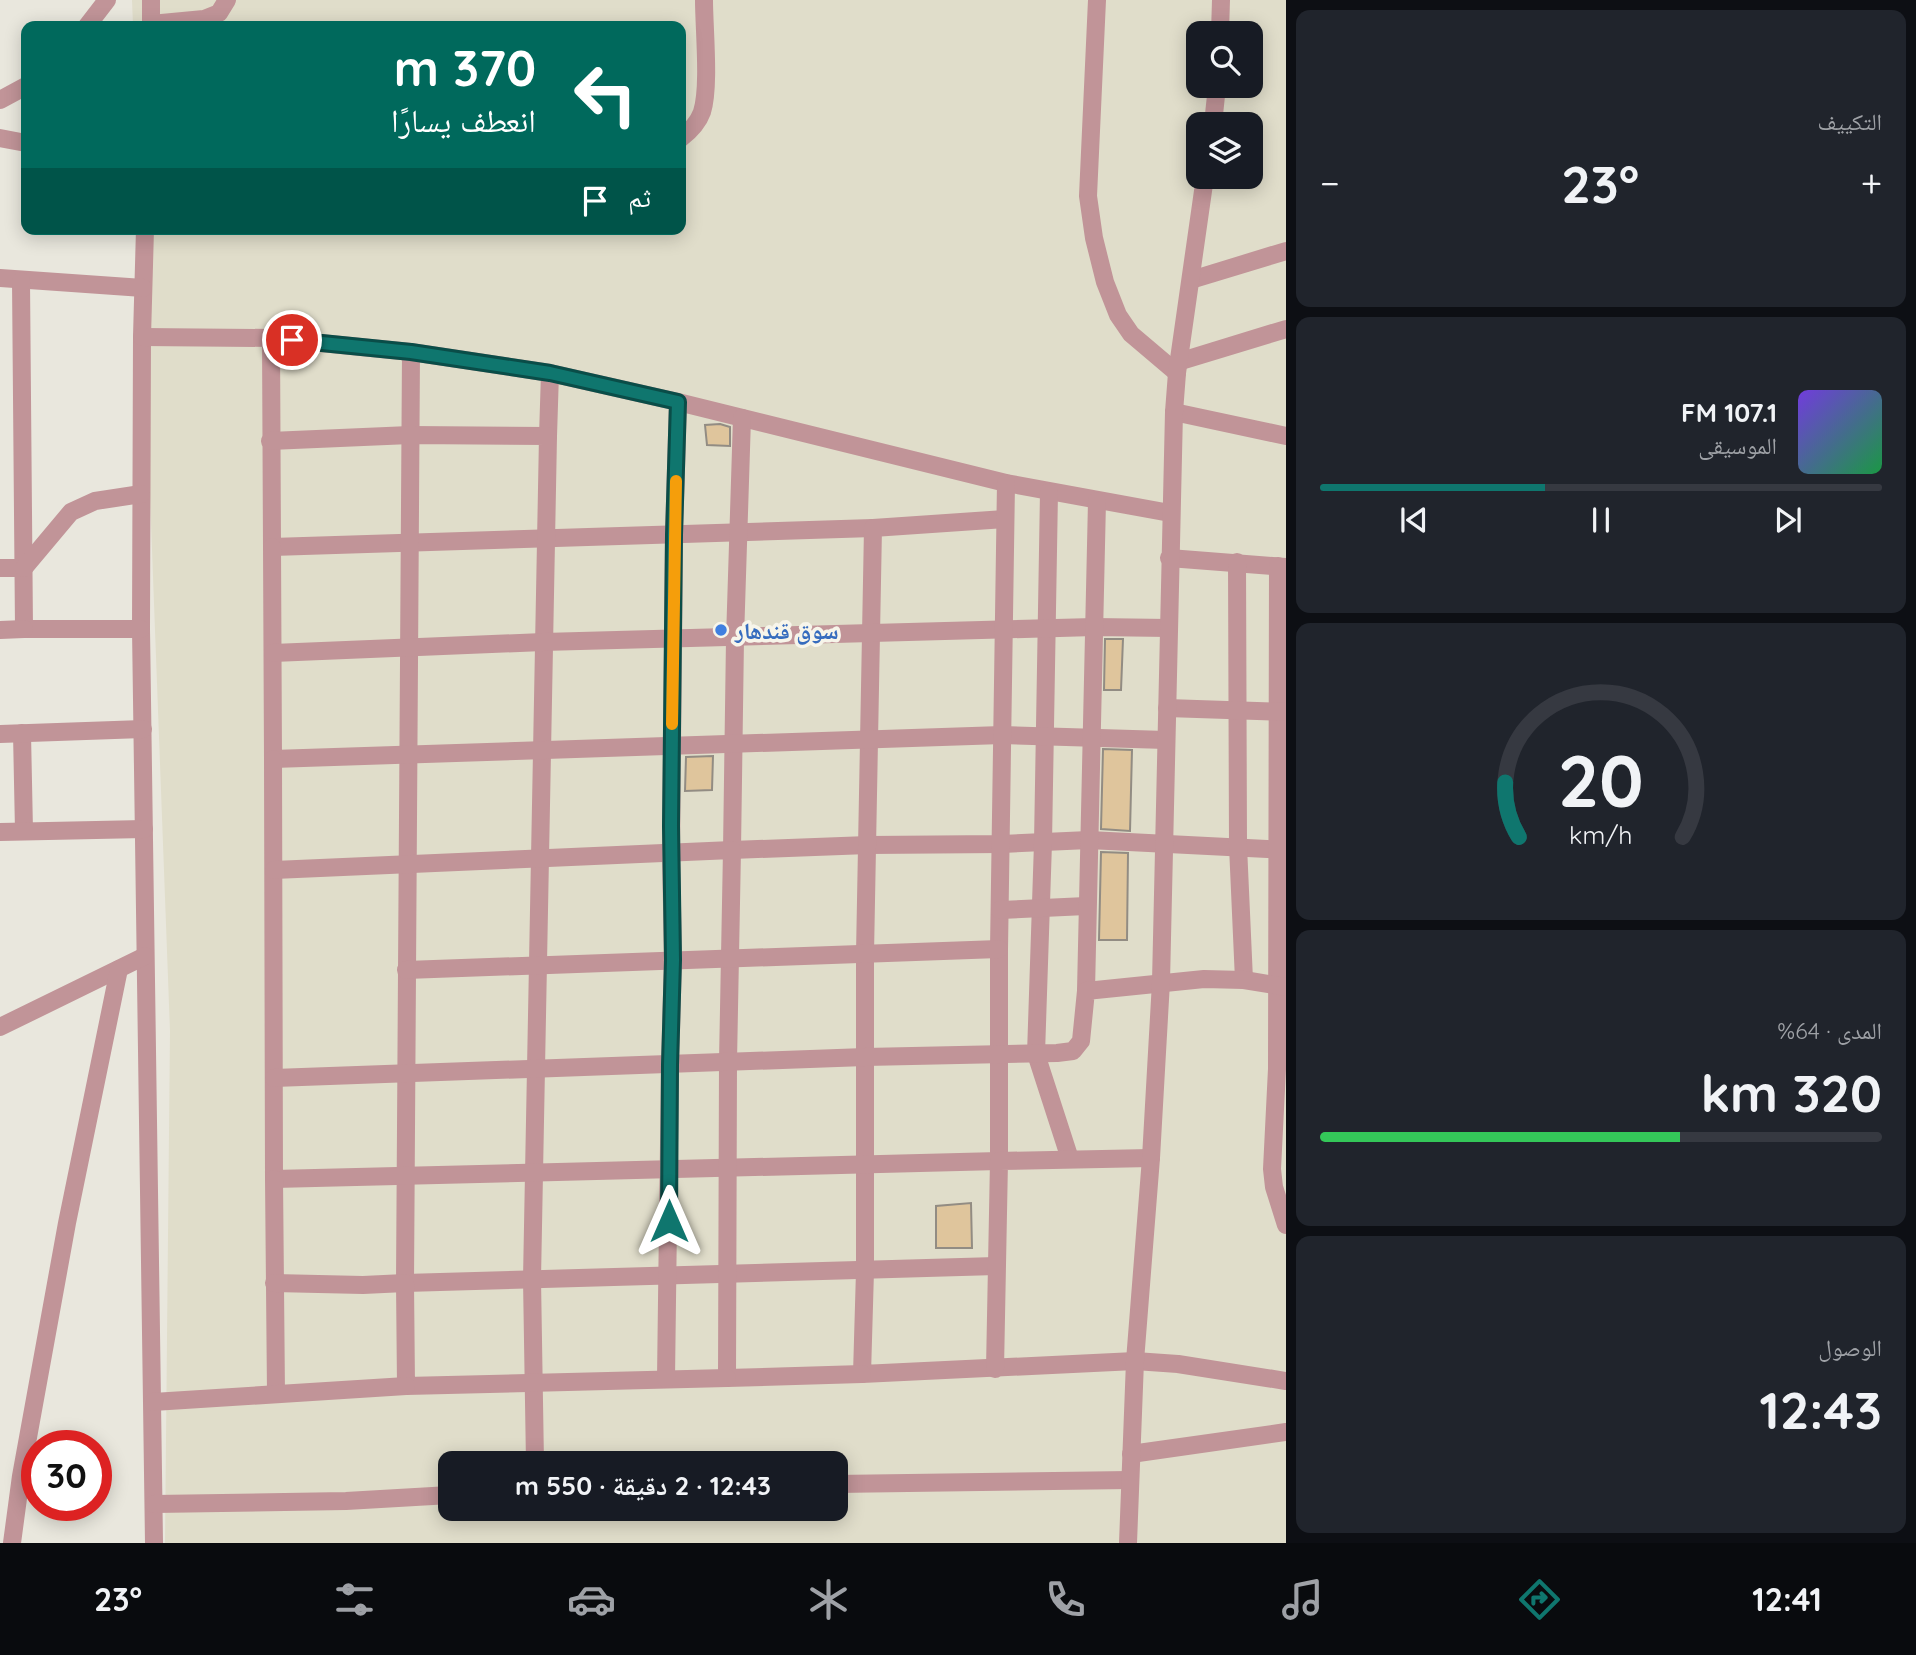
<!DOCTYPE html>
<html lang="ar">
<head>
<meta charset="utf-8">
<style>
	body { margin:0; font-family:Quicksand,"Noto Naskh Arabic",sans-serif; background:#20242c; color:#f1f3f6; direction:rtl; height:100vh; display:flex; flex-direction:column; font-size:26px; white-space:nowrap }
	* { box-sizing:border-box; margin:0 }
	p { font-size:23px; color:#9ea1a6 }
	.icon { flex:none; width:38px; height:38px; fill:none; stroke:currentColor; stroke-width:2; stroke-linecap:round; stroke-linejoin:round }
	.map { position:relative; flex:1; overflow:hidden; direction:ltr }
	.drawer { display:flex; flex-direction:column; gap:10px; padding:10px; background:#0d0f14; width:630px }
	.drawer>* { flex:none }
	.top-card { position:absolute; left:21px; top:21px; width:665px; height:214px; border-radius:14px; box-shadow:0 4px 18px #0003; direction:rtl; background:#00695c; color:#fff; overflow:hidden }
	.controls { position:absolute; left:1186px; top:21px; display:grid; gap:14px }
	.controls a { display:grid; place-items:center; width:77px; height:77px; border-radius:14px; background:#171b24; box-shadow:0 4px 18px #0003; font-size:35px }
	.speed { position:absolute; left:21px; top:1430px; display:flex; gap:14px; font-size:35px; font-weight:700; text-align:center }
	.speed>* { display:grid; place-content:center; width:91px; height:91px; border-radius:50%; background:#171b24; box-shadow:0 4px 18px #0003; line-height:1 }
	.speed .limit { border:10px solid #d22; background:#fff; color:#111 }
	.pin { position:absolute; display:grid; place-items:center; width:60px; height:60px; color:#fff; margin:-30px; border:4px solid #fff; border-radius:50%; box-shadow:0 2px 7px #0007 }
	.me { position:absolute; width:77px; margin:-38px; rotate:0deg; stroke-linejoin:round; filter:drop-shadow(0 0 5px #0008) }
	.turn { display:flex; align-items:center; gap:24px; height:147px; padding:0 35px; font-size:32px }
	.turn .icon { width:91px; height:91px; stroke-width:2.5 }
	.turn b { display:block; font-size:49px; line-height:60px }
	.then { display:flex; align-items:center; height:66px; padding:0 35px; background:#0003; gap:14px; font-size:26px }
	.big { font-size:52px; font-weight:700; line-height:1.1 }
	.drawer .card { flex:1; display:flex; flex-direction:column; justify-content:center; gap:10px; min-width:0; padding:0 24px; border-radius:14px; background:#20242c }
	.drawer .dial { align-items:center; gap:0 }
	.dial svg { height:182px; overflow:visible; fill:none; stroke:#363941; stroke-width:7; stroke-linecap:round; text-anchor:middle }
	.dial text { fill:#f1f3f6; stroke:none }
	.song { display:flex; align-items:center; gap:21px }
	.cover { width:84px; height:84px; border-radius:10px; background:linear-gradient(135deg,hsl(260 70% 55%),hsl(140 70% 35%)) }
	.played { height:7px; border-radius:4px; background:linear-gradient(90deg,#0f766e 40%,#363941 40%) }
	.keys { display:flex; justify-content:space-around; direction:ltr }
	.heat { display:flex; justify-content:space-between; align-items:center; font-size:38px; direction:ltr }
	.charge { height:10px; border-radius:5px; background:linear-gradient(90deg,#34c759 64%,#363941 0) }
	.trip { position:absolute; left:438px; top:1451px; width:410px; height:70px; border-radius:14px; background:#171b24; box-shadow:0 4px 18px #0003; font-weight:700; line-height:70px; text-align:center; direction:rtl }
	.menu { display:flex; height:112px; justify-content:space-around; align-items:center; background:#090b0e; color:#9ea1a6 }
	.menu .icon { width:49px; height:49px }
	.menu .selected { color:#0f766e }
	.menu b { font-size:32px; color:#f1f3f6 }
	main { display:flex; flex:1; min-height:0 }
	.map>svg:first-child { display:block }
	.built { fill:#e0ddca; fill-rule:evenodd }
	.building { fill:#dfc59c; stroke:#928c83; stroke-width:2 }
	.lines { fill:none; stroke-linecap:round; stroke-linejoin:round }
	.minor { stroke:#c19498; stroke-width:18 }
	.route-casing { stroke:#0a4d48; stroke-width:18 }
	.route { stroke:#0f766e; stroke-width:12 }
	.slow { stroke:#f59e0b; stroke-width:12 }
	.shop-dot { fill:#3f7fe0; stroke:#f7f5ea; stroke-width:2.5 }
	.labels { text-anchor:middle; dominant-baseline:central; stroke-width:7; stroke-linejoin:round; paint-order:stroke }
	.shop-label { font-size:23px; font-weight:bold; fill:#366cbe; stroke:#f7f5ea; text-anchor:start }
</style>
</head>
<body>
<main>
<section class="drawer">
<div class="card"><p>التكييف</p>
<div class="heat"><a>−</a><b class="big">23°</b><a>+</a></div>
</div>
<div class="card">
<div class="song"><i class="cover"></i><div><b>107.1 FM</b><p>الموسيقى</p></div></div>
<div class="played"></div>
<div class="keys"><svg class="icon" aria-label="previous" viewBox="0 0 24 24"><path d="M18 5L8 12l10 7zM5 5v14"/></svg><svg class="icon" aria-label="pause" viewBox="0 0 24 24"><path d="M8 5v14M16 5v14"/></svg><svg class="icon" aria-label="next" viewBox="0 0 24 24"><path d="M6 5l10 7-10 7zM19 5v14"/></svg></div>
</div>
<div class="card dial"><svg viewBox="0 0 100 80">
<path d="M14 69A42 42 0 1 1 86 69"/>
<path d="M14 69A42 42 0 0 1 8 45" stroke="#0f766e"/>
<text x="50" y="56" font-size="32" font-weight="700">20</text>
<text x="50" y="72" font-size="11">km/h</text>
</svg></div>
<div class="card"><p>المدى · 64%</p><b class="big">320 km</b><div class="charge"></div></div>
<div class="card"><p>الوصول</p><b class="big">12:43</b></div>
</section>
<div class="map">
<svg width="1286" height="1543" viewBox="0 0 1286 1543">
	<rect width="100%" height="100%" fill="#e9e7dd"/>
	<!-- built -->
	<path class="built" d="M 132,0 L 1286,0 L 1286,1543 L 165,1543 L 170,1031 L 140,229 L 681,229 L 681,26 L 133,26 ZM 1199,33 L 1251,33 L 1251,86 L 1199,86 ZM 1199,124 L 1251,124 L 1251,177 L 1199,177 ZM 450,1463 L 835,1463 L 835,1508 L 450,1508 Z"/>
	<!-- building -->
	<g class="building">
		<path d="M 720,424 L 730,427 L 730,446 L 707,445 L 705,425 Z"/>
		<path d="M 1105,639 L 1123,639 L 1121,690 L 1104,690 Z"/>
		<path d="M 1103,749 L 1132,750 L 1130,831 L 1101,829 Z"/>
		<path d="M 713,756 L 712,790 L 685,791 L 686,757 Z"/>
		<path d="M 1101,852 L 1128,853 L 1127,940 L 1099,940 Z"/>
		<path d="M 971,1203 L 972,1248 L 936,1248 L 936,1206 Z"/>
	</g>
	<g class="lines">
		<!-- minor -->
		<g class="minor">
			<path d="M 1097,0 L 1088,196 L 1094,238 L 1105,282 L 1118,315 L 1131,334 L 1177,373"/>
			<path d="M 151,24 L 204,19 L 219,13 L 227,0"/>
			<path d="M 87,26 L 107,0"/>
			<path d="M 151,26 L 151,0"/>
			<path d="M 1220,33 L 1221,0"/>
			<path d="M 0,100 L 26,86"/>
			<path d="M 1213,124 L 1217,86"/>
			<path d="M 0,138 L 26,143"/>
			<path d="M 681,138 C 689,132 698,123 702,112 C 710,87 704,29 704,0"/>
			<path d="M 145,229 L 142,337 L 141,629 L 154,1543"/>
			<path d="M 0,278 L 143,288"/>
			<path d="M 1191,280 L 1286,251"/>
			<path d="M 21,281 L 24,629 L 141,629"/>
			<path d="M 142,337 L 271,338 L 272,547 L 873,528"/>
			<path d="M 271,338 L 411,352 L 550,373 L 678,402 L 1006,483 L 1170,513"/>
			<path d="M 411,352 L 405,1283 L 996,1266"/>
			<path d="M 1178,362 L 1286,329"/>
			<path d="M 1174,412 L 1286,436"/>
			<path d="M 742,418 L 735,639 L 732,850 L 868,845 L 1002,844 L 1089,840 L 1286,850"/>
			<path d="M 548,436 L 550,373"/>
			<path d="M 270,441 L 410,435 L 548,436 L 532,1279 L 535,1463"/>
			<path d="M 1049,492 L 1043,843 L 1036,1054 L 1070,1159"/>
			<path d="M 1005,519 L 873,528 L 865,954 L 865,1271 L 862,1374 L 1135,1361 L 1178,1364 L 1286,1381"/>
			<path d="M 272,547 L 273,759 L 1002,735 L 1166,740"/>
			<path d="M 1169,558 L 1286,567"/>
			<path d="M 1237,562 L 1238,846 L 1244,980"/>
			<path d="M 1278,566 L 1277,1069 L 1272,1169 L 1274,1187 L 1286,1225"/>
			<path d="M 0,568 L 24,568"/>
			<path d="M 24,568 L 71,512 L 95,501 L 141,494"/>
			<path d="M 0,630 L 24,629"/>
			<path d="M 273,653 L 543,642 L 1094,627 L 1169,628"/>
			<path d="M 1167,708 L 1286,712"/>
			<path d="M 22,733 L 24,831"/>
			<path d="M 0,734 L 143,729"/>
			<path d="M 273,759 L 274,1179 L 999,1161 L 999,949 L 1006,483"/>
			<path d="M 0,832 L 144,829"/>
			<path d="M 274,870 L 732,850 L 728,1062 L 727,1378 L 862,1374"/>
			<path d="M 1000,910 L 1086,906"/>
			<path d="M 406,970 L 999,949"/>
			<path d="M 1086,991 L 1097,501"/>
			<path d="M 0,1027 L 145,956"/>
			<path d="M 274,1078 L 865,1057 L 1057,1053 L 1073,1051 L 1081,1041 L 1086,991 L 1204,979 L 1244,980 L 1286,987"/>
			<path d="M 274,1179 L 276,1394"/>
			<path d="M 274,1283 L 363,1285 L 405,1283 L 406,1386 L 727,1378"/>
			<path d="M 995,1369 L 999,1161 L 1151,1158"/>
			<path d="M 666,1379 L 670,1065 L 673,960 L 671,853 L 674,535 L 678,402"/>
			<path d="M 153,1402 L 406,1386"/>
			<path d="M 1131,1454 L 1286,1432"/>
			<path d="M 835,1484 L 1130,1480"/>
			<path d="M 154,1504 L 346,1501 L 450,1495"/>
			<path d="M 12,1543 L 21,1476 L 67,1223 L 119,969"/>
			<path d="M 1128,1543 L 1135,1361 L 1151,1158 L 1161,982 L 1174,412 L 1177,373 L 1205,177"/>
		</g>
	</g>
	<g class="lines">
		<!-- route casing -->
		<g class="route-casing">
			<path id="route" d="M 292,340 L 411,352 L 550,373 L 678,402 L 674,535 L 671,826 L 673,960 L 670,1065 L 669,1221"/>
		</g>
		<!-- route -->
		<use href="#route" class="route"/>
		<!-- slow -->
		<path class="slow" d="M 672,724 L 676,481"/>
	</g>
	<!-- markers -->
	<circle class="shop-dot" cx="721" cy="630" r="7"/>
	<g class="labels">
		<!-- shop labels -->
		<g class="shop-label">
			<text x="735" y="630">سوق قندهار</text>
		</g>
	</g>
</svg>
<div class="controls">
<a><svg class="icon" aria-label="search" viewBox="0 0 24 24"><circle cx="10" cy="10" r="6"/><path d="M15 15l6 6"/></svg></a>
<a><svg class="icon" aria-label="layers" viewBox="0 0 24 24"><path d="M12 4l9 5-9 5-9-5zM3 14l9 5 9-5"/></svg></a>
</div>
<div class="speed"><div class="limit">30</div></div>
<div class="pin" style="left:292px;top:340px;background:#d93025"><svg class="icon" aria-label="arrive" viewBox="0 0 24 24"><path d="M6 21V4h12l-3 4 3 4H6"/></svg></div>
<svg class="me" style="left:669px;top:1221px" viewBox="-20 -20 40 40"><path d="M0-17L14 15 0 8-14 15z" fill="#0f766e" stroke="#fff" stroke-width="4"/></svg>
<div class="trip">12:43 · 2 دقيقة · 550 m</div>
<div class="top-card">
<div class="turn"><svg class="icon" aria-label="left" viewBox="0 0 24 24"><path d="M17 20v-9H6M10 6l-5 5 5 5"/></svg><div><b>370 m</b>انعطف يسارًا</div></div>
<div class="then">ثم<svg class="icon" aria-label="arrive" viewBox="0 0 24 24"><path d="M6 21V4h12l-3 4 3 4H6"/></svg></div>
</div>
</div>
</main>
<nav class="menu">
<b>12:41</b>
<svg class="icon selected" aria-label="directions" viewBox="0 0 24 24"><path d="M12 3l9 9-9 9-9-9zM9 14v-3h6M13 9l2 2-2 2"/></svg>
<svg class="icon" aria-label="music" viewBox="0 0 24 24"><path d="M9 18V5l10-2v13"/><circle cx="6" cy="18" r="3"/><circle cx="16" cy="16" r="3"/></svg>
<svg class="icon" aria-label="phone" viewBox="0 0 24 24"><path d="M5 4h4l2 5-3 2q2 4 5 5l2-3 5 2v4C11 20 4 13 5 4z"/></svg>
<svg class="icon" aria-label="climate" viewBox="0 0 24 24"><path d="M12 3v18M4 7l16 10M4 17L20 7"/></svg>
<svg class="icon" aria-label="car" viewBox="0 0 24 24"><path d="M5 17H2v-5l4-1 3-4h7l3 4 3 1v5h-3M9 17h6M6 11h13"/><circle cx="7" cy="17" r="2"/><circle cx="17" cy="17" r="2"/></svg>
<svg class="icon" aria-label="filters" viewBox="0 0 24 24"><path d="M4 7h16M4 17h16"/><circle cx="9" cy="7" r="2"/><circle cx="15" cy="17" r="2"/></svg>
<b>23°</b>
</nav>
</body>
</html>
